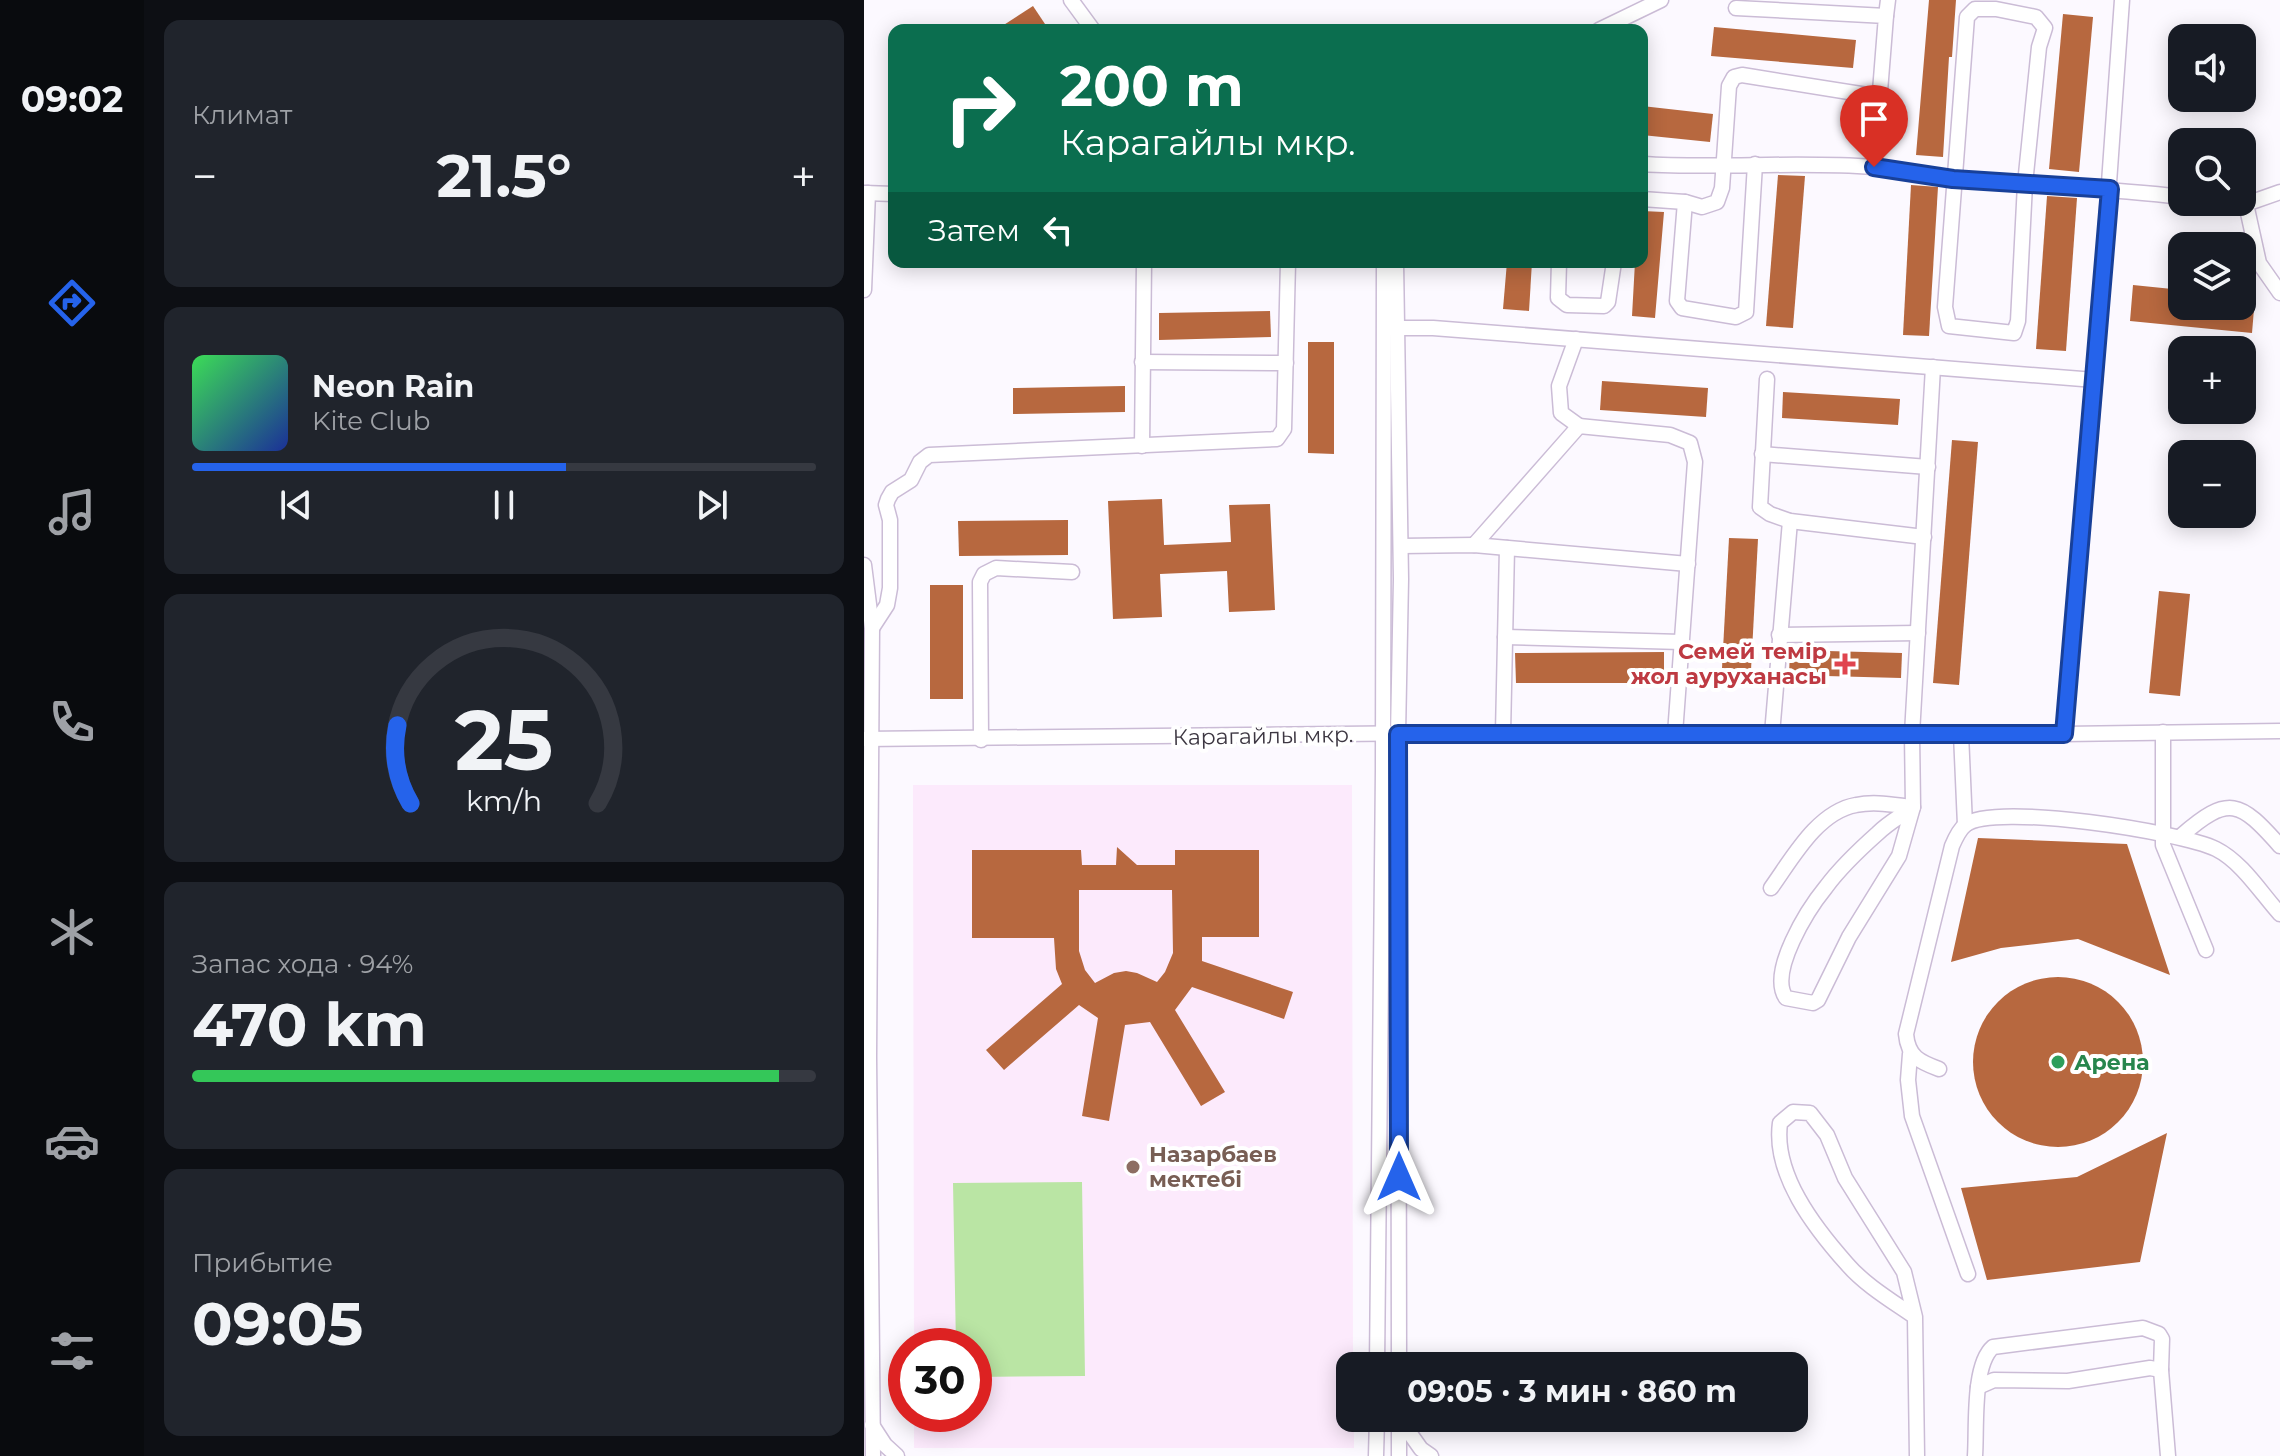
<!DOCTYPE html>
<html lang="ru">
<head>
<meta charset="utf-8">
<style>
	body { margin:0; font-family:Montserrat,sans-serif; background:#20242c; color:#f1f3f6; height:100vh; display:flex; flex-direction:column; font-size:30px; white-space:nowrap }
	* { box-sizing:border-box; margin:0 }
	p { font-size:26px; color:#9ea1a6 }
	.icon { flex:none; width:44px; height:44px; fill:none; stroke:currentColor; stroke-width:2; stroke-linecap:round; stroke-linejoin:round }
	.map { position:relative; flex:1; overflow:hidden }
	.panel { display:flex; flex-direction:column; gap:20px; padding:20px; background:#0d0f14; width:720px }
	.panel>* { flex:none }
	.top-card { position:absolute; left:24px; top:24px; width:760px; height:244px; border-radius:16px; box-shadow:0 4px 20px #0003; background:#0b6e4f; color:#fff; overflow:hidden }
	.controls { position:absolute; left:1304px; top:24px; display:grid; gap:16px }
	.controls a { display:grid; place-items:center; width:88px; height:88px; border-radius:16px; background:#171b24; box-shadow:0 4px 20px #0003; font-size:40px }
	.speed { position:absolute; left:24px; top:1328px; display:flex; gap:16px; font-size:40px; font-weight:700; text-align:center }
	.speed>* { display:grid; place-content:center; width:104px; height:104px; border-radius:50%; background:#171b24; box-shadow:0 4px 20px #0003; line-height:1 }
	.speed .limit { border:12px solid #d22; background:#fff; color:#111 }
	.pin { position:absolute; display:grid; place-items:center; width:68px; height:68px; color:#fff; margin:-82px -34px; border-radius:50% 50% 50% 0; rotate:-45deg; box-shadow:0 0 8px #0007 }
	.pin .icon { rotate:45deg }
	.me { position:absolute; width:88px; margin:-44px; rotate:0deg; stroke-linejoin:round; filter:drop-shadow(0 0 6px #0008) }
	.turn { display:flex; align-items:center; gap:28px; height:168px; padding:0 40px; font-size:36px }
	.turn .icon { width:104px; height:104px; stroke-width:2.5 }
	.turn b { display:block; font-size:56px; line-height:68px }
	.then { display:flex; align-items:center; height:76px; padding:0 40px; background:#0003; gap:16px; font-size:30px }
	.big { font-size:60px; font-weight:700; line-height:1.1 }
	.panel .card { flex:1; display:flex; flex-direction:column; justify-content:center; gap:12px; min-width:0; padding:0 28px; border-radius:16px; background:#20242c }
	.panel .dial { align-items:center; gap:0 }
	.dial svg { height:208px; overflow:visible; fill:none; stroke:#363941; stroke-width:7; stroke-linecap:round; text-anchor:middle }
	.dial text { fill:#f1f3f6; stroke:none }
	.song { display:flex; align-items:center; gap:24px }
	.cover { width:96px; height:96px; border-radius:12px; background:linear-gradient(135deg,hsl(130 70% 55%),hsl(230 70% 35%)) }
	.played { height:8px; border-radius:4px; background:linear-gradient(90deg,#2563eb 60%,#363941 60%) }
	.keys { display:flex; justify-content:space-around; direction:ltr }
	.heat { display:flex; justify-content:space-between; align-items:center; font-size:44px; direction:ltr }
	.charge { height:12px; border-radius:6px; background:linear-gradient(90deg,#34c759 94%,#363941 0) }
	.trip { position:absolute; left:472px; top:1352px; width:472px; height:80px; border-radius:16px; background:#171b24; box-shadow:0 4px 20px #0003; font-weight:700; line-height:80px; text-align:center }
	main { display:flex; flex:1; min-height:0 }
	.dock { display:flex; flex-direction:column; width:144px; justify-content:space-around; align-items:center; background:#090b0e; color:#9ea1a6 }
	.dock .icon { width:56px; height:56px }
	.dock .active { color:#2563eb }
	.dock b { font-size:36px; color:#f1f3f6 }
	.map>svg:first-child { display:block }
	.education { fill:#fceafc }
	.green { fill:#bae5a4 }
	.building { fill:#b7683f; fill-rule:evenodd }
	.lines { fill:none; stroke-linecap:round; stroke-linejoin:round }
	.minor-casing { stroke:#cbbcd6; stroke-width:17 }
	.minor { stroke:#fff; stroke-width:14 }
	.route-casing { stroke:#184099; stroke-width:20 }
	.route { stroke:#2563eb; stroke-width:14 }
	.health-dot { fill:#e0444e; stroke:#fff; stroke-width:3 }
	.leisure-dot { fill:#2e9e5b; stroke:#fff; stroke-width:3 }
	.education-dot { fill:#8d6e63; stroke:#fff; stroke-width:3 }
	.labels { text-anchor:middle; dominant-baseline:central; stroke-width:8; stroke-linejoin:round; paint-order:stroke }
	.health-label { font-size:22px; font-weight:bold; fill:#be3a42; stroke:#fff; text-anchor:end }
	.street-label { font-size:22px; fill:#3d3742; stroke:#fff }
	.leisure-label { font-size:22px; font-weight:bold; fill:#27864d; stroke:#fff; text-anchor:start }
	.education-label { font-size:22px; font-weight:bold; fill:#785e54; stroke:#fff; text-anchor:start }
</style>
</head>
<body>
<main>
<nav class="dock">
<b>09:02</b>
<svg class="icon active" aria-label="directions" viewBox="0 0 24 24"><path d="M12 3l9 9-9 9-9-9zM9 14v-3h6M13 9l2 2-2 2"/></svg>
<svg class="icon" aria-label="music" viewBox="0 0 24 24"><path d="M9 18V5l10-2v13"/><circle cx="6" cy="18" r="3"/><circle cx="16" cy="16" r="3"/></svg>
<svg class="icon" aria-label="phone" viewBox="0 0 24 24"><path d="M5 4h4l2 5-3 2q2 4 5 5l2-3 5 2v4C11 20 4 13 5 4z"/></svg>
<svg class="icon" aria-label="climate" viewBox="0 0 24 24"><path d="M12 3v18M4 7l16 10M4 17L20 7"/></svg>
<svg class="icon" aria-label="car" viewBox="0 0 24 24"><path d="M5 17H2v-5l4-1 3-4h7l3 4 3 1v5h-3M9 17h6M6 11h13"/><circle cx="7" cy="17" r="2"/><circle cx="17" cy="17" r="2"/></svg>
<svg class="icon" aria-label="filters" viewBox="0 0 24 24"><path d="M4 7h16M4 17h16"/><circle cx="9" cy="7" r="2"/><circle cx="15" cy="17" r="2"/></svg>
</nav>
<section class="panel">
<div class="card"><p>Климат</p>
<div class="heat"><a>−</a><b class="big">21.5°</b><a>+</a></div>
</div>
<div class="card">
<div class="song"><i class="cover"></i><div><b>Neon Rain</b><p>Kite Club</p></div></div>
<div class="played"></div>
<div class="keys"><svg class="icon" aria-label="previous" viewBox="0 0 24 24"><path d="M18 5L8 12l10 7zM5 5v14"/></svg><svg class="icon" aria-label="pause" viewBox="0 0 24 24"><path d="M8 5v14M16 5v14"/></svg><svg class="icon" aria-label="next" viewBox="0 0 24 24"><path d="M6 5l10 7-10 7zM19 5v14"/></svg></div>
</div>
<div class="card dial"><svg viewBox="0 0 100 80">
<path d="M14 69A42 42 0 1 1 86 69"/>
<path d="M14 69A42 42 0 0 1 9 39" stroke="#2563eb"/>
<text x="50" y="56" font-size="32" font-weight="700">25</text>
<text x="50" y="72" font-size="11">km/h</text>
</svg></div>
<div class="card"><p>Запас хода · 94%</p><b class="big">470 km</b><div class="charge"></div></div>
<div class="card"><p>Прибытие</p><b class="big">09:05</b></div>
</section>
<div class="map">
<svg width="1416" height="1456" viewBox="0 0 1416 1456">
	<rect width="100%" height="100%" fill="#fcf9ff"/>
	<!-- education -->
	<path class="education" d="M 49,785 L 488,785 L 489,1366 L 486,1366 L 486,1418 L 490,1418 L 490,1448 L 50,1448 L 50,1414 L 110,1414 L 110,1346 L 50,1346 Z"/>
	<!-- green -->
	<path class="green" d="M 218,1182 L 221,1376 L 110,1377 L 110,1346 L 92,1346 L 89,1183 Z"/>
	<!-- building -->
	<g class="building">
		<path d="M 1065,0 L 1092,0 L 1088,57 L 1085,57 L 1079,157 L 1052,155 Z"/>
		<path d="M 169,6 L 181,24 L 172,30 L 132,30 Z"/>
		<path d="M 1199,14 L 1229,17 L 1215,172 L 1185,169 Z"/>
		<path d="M 850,27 L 992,40 L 989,68 L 847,56 Z"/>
		<path d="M 778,106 L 849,114 L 846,142 L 778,135 Z"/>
		<path d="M 914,175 L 941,176 L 929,328 L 902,326 Z"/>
		<path d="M 1047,185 L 1074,187 L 1065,336 L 1039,335 Z"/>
		<path d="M 1183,196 L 1213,198 L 1202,351 L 1172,349 Z"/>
		<path d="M 778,211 L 800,212 L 791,318 L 768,316 L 771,262 L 778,262 Z"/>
		<path d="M 643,262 L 668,262 L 665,311 L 639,309 Z"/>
		<path d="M 1269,285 L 1318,290 L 1318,306 L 1378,306 L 1378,296 L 1391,297 L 1388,333 L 1266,321 Z"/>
		<path d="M 406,311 L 407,337 L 295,340 L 295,313 Z"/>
		<path d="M 444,342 L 470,342 L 470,454 L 444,453 Z"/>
		<path d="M 738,381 L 844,388 L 842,417 L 736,410 Z"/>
		<path d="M 261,386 L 261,412 L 149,414 L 149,388 Z"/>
		<path d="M 919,392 L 1036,399 L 1034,425 L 918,418 Z"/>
		<path d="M 1088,440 L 1114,442 L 1095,685 L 1069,683 Z"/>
		<path d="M 298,499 L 300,545 L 367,542 L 365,505 L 406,504 L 411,610 L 365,612 L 363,571 L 296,574 L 298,617 L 249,619 L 244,501 Z"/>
		<path d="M 204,520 L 204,555 L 95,556 L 94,521 Z"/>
		<path d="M 865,538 L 894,539 L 887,670 L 858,668 Z"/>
		<rect x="66" y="585" width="33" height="114"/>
		<path d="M 1295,591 L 1326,594 L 1316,696 L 1285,693 Z"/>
		<path d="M 926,650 L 1038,653 L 1037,678 L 925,675 Z"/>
		<path d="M 800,652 L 800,683 L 652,683 L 651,653 Z"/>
		<path d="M 1114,838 L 1263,844 L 1306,975 L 1214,939 L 1137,948 L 1087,962 Z"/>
		<path d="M 253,847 L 273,865 L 311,865 L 311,850 L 395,850 L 395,937 L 338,937 L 338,961 L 429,992 L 420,1019 L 328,987 L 311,1010 L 361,1092 L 337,1106 L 286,1022 L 261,1025 L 245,1121 L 218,1116 L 234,1018 L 215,1005 L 140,1070 L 122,1050 L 198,984 L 192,969 L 190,938 L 108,938 L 108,850 L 217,850 L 218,865 L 252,865 ZM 215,890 L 308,890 L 309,953 L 301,972 L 293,982 L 273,973 L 262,971 L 250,973 L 231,983 L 221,970 L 215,951 Z"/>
		<circle cx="1194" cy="1062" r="85"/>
		<path d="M 1303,1133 L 1276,1262 L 1123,1280 L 1097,1188 L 1213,1177 Z"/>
	</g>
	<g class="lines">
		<!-- minor casing -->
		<g class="minor-casing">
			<g id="minor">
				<path d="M 207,0 L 229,30"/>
				<path d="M 872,8 L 1022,16 L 1010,167"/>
				<path d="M 1111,9 L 1132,9 L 1172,17 L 1181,28 L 1175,47 L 1161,184 L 1154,321 L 1150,333 L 1085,326 L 1081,307 L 1103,17 Z"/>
				<path d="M 1022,16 L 1024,0"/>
				<path d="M 735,30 L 797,0"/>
				<path d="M 778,164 C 855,169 932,161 1009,167 C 1037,169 1065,177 1093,179 C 1168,186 1243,188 1318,197"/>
				<path d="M 0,193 L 30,194"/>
				<path d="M 778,199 L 821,202 L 838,207 L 853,202 L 858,188 L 865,86 L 870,77 L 878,75 L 1016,97"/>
				<path d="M 821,202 L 813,301 L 818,308 L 872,317 L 882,312 L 891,164"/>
				<path d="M 1366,202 L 1382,204 L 1416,192"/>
				<path d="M 1382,204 L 1395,263 L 1416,293"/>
				<path d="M 532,262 L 537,579 L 534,734 L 535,1366"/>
				<path d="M 695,262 L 694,298 L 703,305 L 740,306 L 744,302 L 750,262"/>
				<path d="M 0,290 L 4,193"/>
				<path d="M 526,328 L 569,328 L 1231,380"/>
				<path d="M 712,339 L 695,386 L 697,413 L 715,426"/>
				<path d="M 278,362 L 422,363"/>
				<path d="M 903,379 L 896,507 L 906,514 L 926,521 L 1060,537"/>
				<path d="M 278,446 L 280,262"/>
				<path d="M 898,454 L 1064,467"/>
				<path d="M 610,545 L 715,426 L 806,435 L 826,443 L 831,462 L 811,734"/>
				<path d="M 537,546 L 610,545 L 824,564"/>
				<path d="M 0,565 L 8,628 L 5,1057 L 9,1456"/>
				<path d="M 8,628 L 23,605 L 26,588 L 26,520 L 22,505 L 24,499 L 28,492 L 47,480 L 56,462 L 65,455 L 413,439 L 420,429 L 424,262"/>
				<path d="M 915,635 L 1054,633"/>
				<path d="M 641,637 L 817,642"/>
				<path d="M 1299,732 L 1299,845 L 1342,950"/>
				<path d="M 639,733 L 643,548"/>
				<path d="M 908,734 L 926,521"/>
				<path d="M 1097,734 L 1101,825"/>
				<path d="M 1200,734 L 1231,380 L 1258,0"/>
				<path d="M 0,739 L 567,733 L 1200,734 L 1416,731"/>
				<path d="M 117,740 L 116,582 L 120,574 L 132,568 L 208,572"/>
				<path d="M 1049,807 C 1037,816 1024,823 1014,833 C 996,849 976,868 962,887 C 944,909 904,972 922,998 L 949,1003 L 954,1000 L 985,937 L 1035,856 L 1049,807 L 1048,734 L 1069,367"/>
				<path d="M 1317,836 C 1365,794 1376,801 1416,846"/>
				<path d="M 907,888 C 928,859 953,812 992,805 C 1011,801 1030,805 1049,807"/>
				<path d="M 1046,1054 L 1044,1080 L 1048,1116 L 1104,1274"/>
				<path d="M 1075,1069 C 1056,1062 1044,1057 1042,1034 L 1088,846 C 1091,839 1095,830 1101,825 C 1129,802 1318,832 1352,849 C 1378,862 1397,893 1416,914"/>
				<path d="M 1051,1317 C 1028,1301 1001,1285 983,1264 C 950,1227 909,1174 916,1123 L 929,1112 L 946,1113 L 963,1135 L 981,1178 L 1040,1272 L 1051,1317 L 1053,1456"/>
				<path d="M 513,1366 L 519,770 L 520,262"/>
				<path d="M 1114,1387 L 1130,1380 L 1204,1381 L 1286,1368 L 1297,1370"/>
				<path d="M 535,1418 L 557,1449 L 567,1456"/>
				<path d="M 8,1425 L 21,1445 L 33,1456"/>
				<path d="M 512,1456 L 513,1418"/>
				<path d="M 535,1456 L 535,1420"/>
				<path d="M 1111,1456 C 1113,1429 1108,1365 1129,1347 L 1279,1328 L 1295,1334 L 1298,1339 L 1297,1370 L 1304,1456"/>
			</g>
		</g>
		<!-- minor -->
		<use href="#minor" class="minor"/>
	</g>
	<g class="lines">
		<!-- route casing -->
		<g class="route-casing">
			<path id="route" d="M 535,1177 L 534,734 L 1200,734 L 1246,189 L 1089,179 L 1010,167"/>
		</g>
		<!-- route -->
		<use href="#route" class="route"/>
	</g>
	<!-- markers -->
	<path class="health-dot" d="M977 652h8v8h8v8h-8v8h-8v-8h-8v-8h8z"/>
	<circle class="leisure-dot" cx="1194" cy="1062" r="8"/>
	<circle class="education-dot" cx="269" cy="1167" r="8"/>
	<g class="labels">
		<!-- health labels -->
		<g class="health-label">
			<text x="963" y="651">Семей темір<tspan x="963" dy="25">жол ауруханасы</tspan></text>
		</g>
		<!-- street labels -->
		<g class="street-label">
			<text transform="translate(399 736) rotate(-1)">Карагайлы мкр.</text>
		</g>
		<!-- leisure labels -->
		<g class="leisure-label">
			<text x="1210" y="1062">Арена</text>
		</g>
		<!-- education labels -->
		<g class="education-label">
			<text x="285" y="1154">Назарбаев<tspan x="285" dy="25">мектебі</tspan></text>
		</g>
	</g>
</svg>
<div class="controls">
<a><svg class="icon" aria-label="sound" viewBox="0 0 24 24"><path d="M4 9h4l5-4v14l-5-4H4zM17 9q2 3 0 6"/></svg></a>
<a><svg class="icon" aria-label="search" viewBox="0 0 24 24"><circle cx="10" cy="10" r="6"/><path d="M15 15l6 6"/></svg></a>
<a><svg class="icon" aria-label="layers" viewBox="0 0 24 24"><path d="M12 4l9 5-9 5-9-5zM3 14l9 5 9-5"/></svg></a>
<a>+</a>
<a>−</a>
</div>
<div class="speed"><div class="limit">30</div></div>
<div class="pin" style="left:1010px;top:167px;background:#d93025"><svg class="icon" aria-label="arrive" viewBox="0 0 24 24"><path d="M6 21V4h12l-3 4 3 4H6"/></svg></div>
<svg class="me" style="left:535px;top:1177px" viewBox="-20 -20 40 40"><path d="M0-17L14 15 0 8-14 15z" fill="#2563eb" stroke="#fff" stroke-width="4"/></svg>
<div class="trip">09:05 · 3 мин · 860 m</div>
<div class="top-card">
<div class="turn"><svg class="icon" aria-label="right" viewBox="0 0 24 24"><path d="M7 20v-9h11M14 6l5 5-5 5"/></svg><div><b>200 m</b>Карагайлы мкр.</div></div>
<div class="then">Затем<svg class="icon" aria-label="left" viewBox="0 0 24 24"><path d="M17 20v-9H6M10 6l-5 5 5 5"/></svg></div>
</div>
</div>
</main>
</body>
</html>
